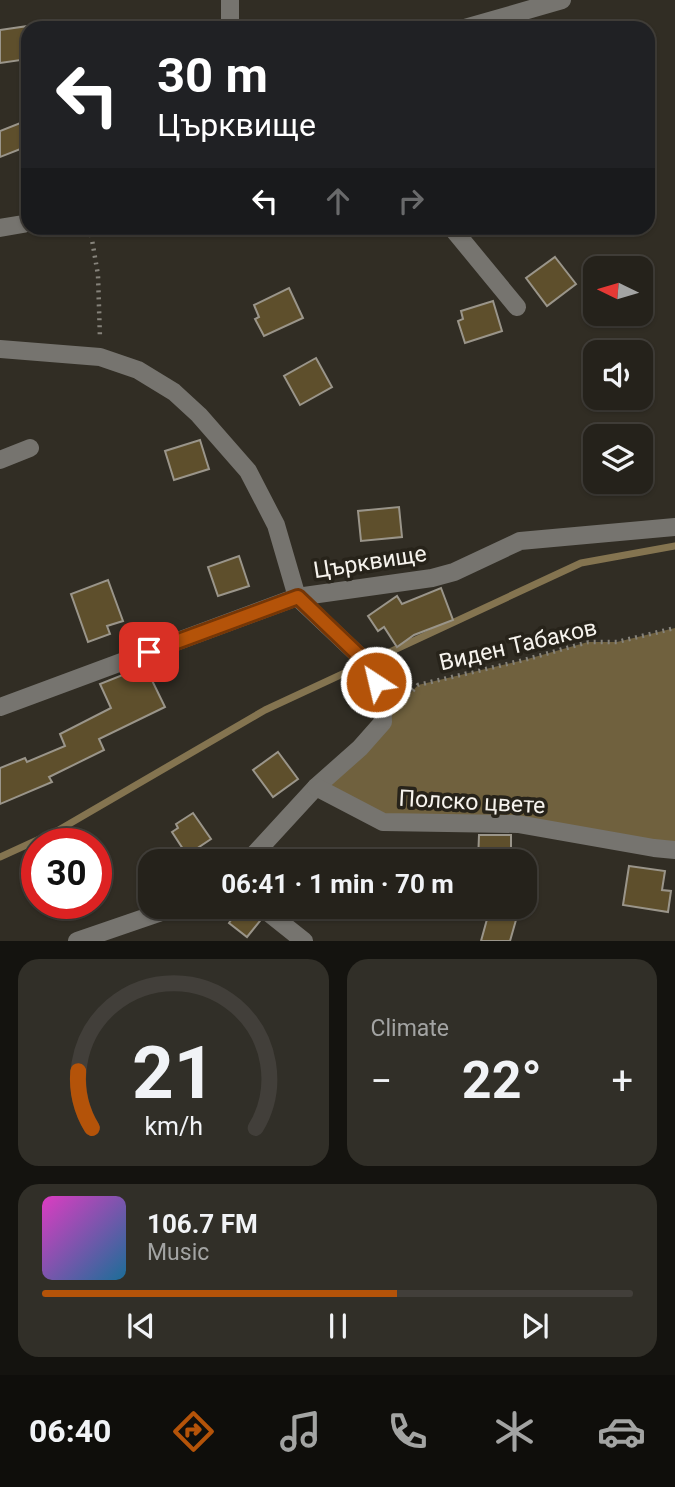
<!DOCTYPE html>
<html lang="en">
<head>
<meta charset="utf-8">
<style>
	body { margin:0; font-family:Roboto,sans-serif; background:#312f28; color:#f1f3f6; height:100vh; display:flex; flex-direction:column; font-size:26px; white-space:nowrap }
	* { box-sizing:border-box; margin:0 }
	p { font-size:23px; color:#a3a4a3 }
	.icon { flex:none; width:38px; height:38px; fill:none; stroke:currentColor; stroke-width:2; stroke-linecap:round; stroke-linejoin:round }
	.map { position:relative; height:941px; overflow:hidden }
	.side { display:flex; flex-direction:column; gap:18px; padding:18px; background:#14130f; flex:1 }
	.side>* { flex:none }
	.hud { position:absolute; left:21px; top:21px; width:634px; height:214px; border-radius:21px; box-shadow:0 2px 5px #0004,0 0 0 2px #423f3a; background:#202124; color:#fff; overflow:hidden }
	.needle { width:46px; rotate:275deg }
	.buttons { position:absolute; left:583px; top:256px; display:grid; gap:14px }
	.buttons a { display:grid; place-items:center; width:70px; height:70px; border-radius:14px; background:#25221b; box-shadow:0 2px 5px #0004,0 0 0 2px #423f3a; font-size:35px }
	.speed { position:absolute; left:21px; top:828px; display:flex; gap:14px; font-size:35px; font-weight:700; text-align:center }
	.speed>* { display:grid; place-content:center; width:91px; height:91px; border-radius:50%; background:#25221b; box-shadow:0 2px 5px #0004,0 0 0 2px #423f3a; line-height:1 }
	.speed .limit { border:10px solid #d22; background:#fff; color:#111 }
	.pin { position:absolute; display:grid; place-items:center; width:60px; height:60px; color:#fff; margin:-30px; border-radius:14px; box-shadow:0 4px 10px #0006 }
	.me { position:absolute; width:77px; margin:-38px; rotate:325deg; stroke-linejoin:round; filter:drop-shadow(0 0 5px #0008) }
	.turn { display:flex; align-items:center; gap:24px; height:147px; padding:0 21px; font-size:32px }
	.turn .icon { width:91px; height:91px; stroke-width:2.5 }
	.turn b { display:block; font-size:49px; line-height:60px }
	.lanes { display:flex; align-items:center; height:66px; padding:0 21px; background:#0003; justify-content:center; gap:35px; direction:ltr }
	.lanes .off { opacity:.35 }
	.big { font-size:52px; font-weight:700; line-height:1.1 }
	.side .card { flex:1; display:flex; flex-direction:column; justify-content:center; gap:10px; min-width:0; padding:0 24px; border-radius:21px; background:#312f28 }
	.side .dial { align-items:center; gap:0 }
	.dial svg { height:182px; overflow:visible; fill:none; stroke:#423f3a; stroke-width:7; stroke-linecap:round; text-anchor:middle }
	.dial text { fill:#f1f3f6; stroke:none }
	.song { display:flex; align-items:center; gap:21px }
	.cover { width:84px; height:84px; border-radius:10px; background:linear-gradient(135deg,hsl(310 70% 55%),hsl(200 70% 35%)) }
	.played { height:7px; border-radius:4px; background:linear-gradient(90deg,#b45309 60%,#423f3a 60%) }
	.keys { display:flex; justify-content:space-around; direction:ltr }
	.heat { display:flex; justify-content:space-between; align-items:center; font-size:38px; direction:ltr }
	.side .tiles { flex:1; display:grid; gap:18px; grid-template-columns:1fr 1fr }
	.card:last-child { grid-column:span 2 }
	.trip { position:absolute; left:138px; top:849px; width:399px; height:70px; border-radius:21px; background:#25221b; box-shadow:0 2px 5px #0004,0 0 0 2px #423f3a; font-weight:700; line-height:70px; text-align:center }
	.tab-bar { display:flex; height:112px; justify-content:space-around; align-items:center; background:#0f0e0b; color:#a3a4a3 }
	.tab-bar .icon { width:49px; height:49px }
	.tab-bar .active { color:#b45309 }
	.tab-bar b { font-size:32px; color:#f1f3f6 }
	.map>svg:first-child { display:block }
	.forest { fill:#70613e }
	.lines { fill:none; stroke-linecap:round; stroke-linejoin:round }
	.stream { stroke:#847450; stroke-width:7 }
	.building { fill:#5e4f2c; stroke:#9a958a; stroke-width:2 }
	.path { stroke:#86837b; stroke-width:4.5; stroke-dasharray:2 5; stroke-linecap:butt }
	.minor { stroke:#76746f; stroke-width:18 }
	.route-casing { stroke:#753606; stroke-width:18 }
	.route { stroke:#b45309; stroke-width:12 }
	.labels { text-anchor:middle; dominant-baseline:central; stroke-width:7; stroke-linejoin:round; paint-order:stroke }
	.street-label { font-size:23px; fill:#f6f3ed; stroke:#27231a }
</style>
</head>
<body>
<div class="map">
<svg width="675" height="941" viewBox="0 0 675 941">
	<rect width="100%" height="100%" fill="#312d24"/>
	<!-- forest -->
	<path class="forest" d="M 675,628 L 675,850 L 518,824 L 383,822 L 316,787 L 360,748 L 418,685 L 524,660 L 588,642 L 617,642 Z"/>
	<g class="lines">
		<!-- stream -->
		<path class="stream" d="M 0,857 L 57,831 L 265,710 L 581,563 L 675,546"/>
	</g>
	<!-- building -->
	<g class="building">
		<path d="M 28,26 L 28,59 L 0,63 L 0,30 Z"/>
		<path d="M 28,120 L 28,146 L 0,157 L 0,131 Z"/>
		<path d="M 555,257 L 576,284 L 547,306 L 526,278 Z"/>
		<path d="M 289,288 L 303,318 L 264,336 L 255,319 L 259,317 L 254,305 Z"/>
		<path d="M 493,301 L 502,331 L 465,343 L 458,321 L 463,319 L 461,311 Z"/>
		<path d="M 316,358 L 332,387 L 300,405 L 284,376 Z"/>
		<path d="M 200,440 L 209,469 L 174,480 L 165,451 Z"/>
		<path d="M 399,507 L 402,537 L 361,541 L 358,511 Z"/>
		<path d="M 239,556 L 249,586 L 218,596 L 208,567 Z"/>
		<path d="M 108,580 L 123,621 L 107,626 L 110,634 L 88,642 L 71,594 Z"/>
		<path d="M 441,588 L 453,620 L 414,635 L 397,647 L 384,627 L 378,631 L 368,616 L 397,596 L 402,604 Z"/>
		<path d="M 145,666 L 165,707 L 99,739 L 104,750 L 49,777 L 52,782 L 0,804 L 0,768 L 25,758 L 27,762 L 65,746 L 60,734 L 111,708 L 100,684 Z"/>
		<path d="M 278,752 L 298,779 L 273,797 L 253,770 Z"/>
		<path d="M 193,813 L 211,839 L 187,855 L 172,832 L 178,828 L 176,824 Z"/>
		<path d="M 479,835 L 511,835 L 511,861 L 478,861 Z"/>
		<path d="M 629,866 L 665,871 L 662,890 L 671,891 L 668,912 L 623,905 Z"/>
		<path d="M 241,906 L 260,921 L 247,937 L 229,923 Z"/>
		<path d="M 489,912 L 516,920 L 510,941 L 481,941 Z"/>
	</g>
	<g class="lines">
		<!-- path -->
		<g class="path">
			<path d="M 90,228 L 98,275 L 100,339"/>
			<path d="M 403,701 L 418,685 L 524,660 L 588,642 L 617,642 L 675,628"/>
		</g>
		<!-- minor -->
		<g class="minor">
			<path d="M 230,0 L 230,28"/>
			<path d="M 465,28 L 562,0"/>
			<path d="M 0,228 L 23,224 L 28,221"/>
			<path d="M 452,228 L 517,307"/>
			<path d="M 0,349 L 100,357 L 138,370 L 174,392 L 199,415 L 248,471 L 276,525 L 297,597 L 371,667 L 382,696 L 383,722 L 360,748 L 316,787 L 248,861"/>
			<path d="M 0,460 L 30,448"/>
			<path d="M 0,707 L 297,597 L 432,578 L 454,572 L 520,541 L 675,527"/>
			<path d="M 316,787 L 383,822 L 518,824 L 654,848 L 675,850"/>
			<path d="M 260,906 L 304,941"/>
			<path d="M 77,941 L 179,906"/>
		</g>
	</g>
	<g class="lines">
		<!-- route casing -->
		<g class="route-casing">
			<path id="route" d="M 149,652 L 298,597 L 371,667 L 376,682"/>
		</g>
		<!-- route -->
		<use href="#route" class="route"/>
	</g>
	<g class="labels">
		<!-- street labels -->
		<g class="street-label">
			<text transform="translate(370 562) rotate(-9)">Църквище</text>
			<text transform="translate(518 645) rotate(-13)">Виден Табаков</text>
			<text transform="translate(472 802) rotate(3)">Полско цвете</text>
		</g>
	</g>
</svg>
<div class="buttons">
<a><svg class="needle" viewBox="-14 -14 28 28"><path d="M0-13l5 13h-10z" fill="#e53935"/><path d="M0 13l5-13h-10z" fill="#a3a4a3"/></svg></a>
<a><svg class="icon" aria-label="sound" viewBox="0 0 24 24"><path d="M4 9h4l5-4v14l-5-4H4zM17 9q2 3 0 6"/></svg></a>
<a><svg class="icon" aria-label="layers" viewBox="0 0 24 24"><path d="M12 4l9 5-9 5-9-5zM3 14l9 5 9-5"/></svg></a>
</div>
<div class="speed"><div class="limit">30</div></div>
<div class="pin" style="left:149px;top:652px;background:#d93025"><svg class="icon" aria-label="arrive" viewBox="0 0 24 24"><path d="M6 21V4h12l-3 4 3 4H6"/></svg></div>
<svg class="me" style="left:376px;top:682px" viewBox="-20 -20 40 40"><circle r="17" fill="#b45309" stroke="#fff" stroke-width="3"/><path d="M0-11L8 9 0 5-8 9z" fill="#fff"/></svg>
<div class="trip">06:41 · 1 min · 70 m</div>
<div class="hud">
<div class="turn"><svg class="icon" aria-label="left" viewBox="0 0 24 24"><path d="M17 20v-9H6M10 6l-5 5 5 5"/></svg><div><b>30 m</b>Църквище</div></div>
<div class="lanes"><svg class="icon" aria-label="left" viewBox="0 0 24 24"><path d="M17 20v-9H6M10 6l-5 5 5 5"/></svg><svg class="icon off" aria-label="ahead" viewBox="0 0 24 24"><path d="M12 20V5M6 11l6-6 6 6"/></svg><svg class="icon off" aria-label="right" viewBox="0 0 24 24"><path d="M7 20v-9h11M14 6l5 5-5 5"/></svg></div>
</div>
</div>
<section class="side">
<div class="tiles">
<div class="card dial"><svg viewBox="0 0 100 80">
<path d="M14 69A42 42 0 1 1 86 69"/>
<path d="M14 69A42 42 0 0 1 8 44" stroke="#b45309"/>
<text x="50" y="56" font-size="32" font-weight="700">21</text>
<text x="50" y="72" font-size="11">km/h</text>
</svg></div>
<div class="card"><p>Climate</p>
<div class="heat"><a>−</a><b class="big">22°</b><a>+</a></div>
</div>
<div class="card">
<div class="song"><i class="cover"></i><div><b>106.7 FM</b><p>Music</p></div></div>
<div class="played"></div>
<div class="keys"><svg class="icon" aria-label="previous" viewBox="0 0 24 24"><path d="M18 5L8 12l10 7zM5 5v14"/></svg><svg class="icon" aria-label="pause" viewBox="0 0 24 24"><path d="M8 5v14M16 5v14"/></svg><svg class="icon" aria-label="next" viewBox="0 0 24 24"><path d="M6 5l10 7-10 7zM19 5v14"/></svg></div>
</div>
</div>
</section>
<nav class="tab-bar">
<b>06:40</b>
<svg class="icon active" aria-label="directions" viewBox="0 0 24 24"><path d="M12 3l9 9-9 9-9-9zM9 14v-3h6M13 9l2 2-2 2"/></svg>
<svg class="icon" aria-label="music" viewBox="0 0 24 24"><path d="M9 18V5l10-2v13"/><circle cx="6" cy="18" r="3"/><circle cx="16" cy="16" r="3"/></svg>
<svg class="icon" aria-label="phone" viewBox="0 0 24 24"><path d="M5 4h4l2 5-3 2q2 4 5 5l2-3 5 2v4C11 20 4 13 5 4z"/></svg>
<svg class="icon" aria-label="climate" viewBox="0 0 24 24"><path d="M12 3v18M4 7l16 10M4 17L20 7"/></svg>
<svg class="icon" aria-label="car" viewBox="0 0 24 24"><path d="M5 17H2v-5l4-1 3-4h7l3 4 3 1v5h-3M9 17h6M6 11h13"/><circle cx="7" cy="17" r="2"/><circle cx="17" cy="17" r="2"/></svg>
</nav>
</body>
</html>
